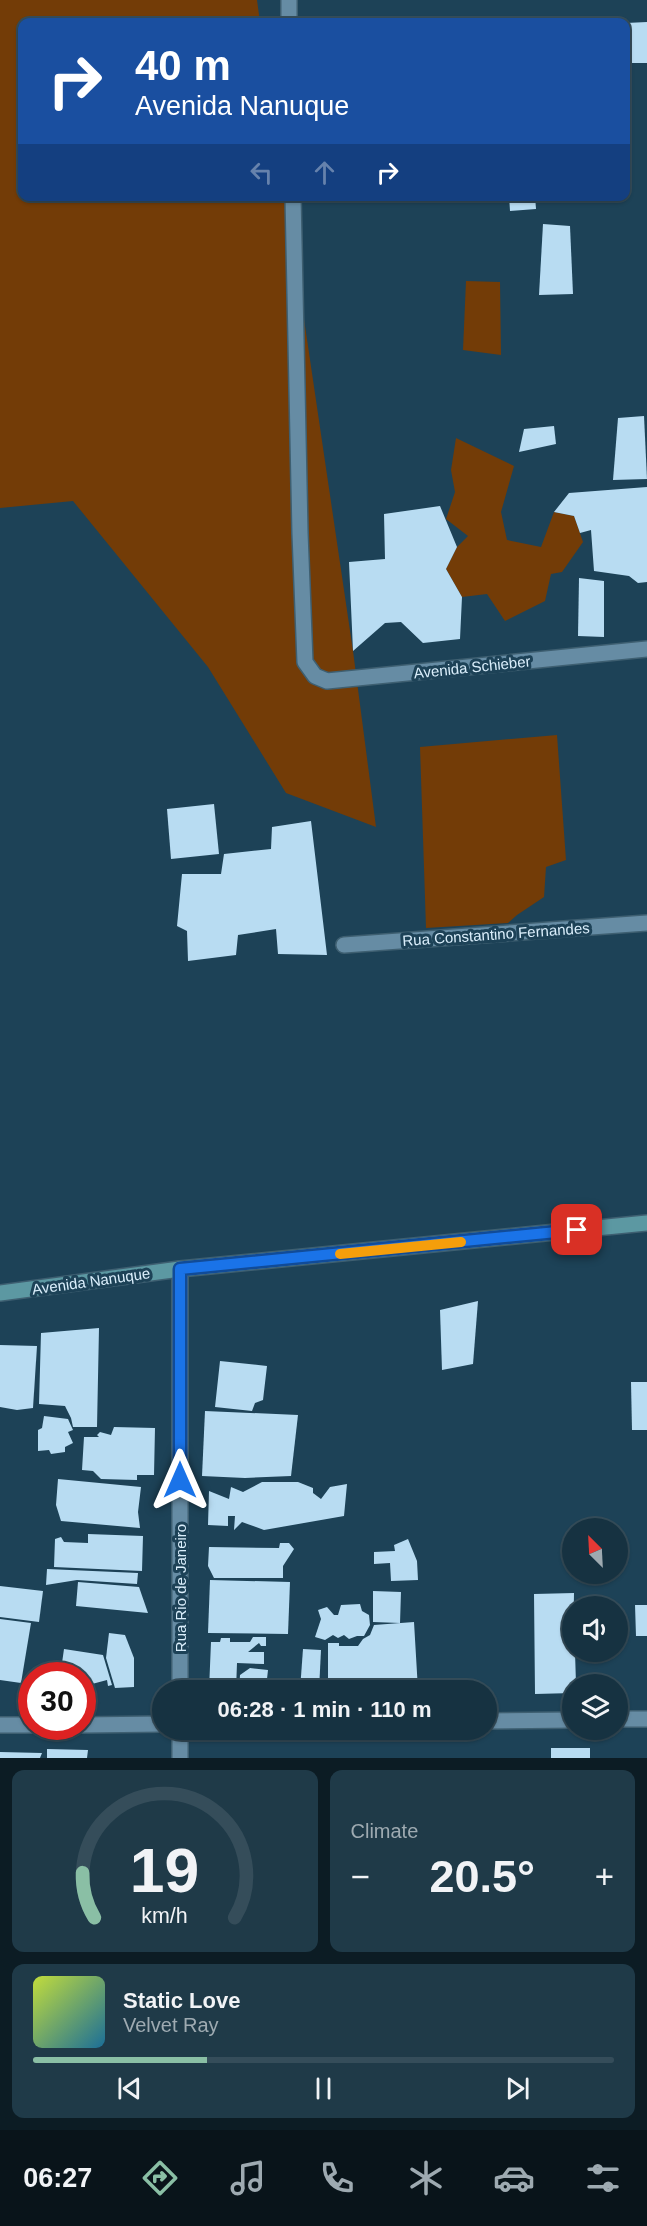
<!DOCTYPE html>
<html lang="en">
<head>
<meta charset="utf-8">
<style>
	body { margin:0; font-family:Helvetica,sans-serif; background:#1f3a48; color:#f1f3f6; height:100vh; display:flex; flex-direction:column; font-size:22px; white-space:nowrap }
	* { box-sizing:border-box; margin:0 }
	p { font-size:20px; color:#9eaab1 }
	.icon { flex:none; width:33px; height:33px; fill:none; stroke:currentColor; stroke-width:2; stroke-linecap:round; stroke-linejoin:round }
	.map { position:relative; height:1758px; overflow:hidden }
	.side { display:flex; flex-direction:column; gap:12px; padding:12px; background:#0c1c24; flex:1 }
	.side>* { flex:none }
	.banner { position:absolute; left:18px; top:18px; width:612px; height:183px; border-radius:12px; box-shadow:0 2px 4px #0004,0 0 0 2px #354d5a; background:#1a4fa0; color:#fff; overflow:hidden }
	.needle { width:39px; rotate:336deg }
	.controls { position:absolute; left:562px; top:1518px; display:grid; gap:12px }
	.controls a { display:grid; place-items:center; width:66px; height:66px; border-radius:50%; background:#163241; box-shadow:0 2px 4px #0004,0 0 0 2px #354d5a; font-size:30px }
	.speed { position:absolute; left:18px; top:1662px; display:flex; gap:12px; font-size:30px; font-weight:700; text-align:center }
	.speed>* { display:grid; place-content:center; width:78px; height:78px; border-radius:50%; background:#163241; box-shadow:0 2px 4px #0004,0 0 0 2px #354d5a; line-height:1 }
	.speed .limit { border:9px solid #d22; background:#fff; color:#111 }
	.pin { position:absolute; display:grid; place-items:center; width:51px; height:51px; color:#fff; margin:-26px; border-radius:12px; box-shadow:0 3px 9px #0006 }
	.me { position:absolute; width:66px; margin:-33px; rotate:0deg; stroke-linejoin:round; filter:drop-shadow(0 0 4px #0008) }
	.turn { display:flex; align-items:center; gap:21px; height:126px; padding:0 18px; font-size:27px }
	.turn .icon { width:78px; height:78px; stroke-width:2.5 }
	.turn b { display:block; font-size:42px; line-height:51px }
	.lanes { display:flex; align-items:center; height:57px; padding:0 18px; background:#0003; justify-content:center; gap:30px; direction:ltr }
	.lanes .off { opacity:.35 }
	.big { font-size:45px; font-weight:700; line-height:1.1 }
	.side .tile { flex:1; display:flex; flex-direction:column; justify-content:center; gap:9px; min-width:0; padding:0 21px; border-radius:12px; background:#1f3a48 }
	.side .dial { align-items:center; gap:0 }
	.dial svg { height:156px; overflow:visible; fill:none; stroke:#354d5a; stroke-width:7; stroke-linecap:round; text-anchor:middle }
	.dial text { fill:#f1f3f6; stroke:none }
	.song { display:flex; align-items:center; gap:18px }
	.cover { width:72px; height:72px; border-radius:9px; background:linear-gradient(135deg,hsl(70 70% 55%),hsl(200 70% 35%)) }
	.played { height:6px; border-radius:3px; background:linear-gradient(90deg,#8abfa5 30%,#354d5a 30%) }
	.keys { display:flex; justify-content:space-around; direction:ltr }
	.heat { display:flex; justify-content:space-between; align-items:center; font-size:33px; direction:ltr }
	.side .tiles { flex:1; display:grid; gap:12px; grid-template-columns:1fr 1fr }
	.tile:last-child { grid-column:span 2 }
	.trip { position:absolute; left:152px; top:1680px; width:345px; height:60px; border-radius:30px; background:#163241; box-shadow:0 2px 4px #0004,0 0 0 2px #354d5a; font-weight:700; line-height:60px; text-align:center }
	.dock { display:flex; height:96px; justify-content:space-around; align-items:center; background:#09141a; color:#9eaab1 }
	.dock .icon { width:42px; height:42px }
	.dock .current { color:#8abfa5 }
	.dock b { font-size:27px; color:#f1f3f6 }
	.map>svg:first-child { display:block }
	.green { fill:#733c07 }
	.building { fill:#b8dcf2 }
	.lines { fill:none; stroke-linecap:round; stroke-linejoin:round }
	.street-casing { stroke:#3e5f71; stroke-width:18 }
	.secondary-casing { stroke:#3e5f71; stroke-width:18 }
	.street { stroke:#668ca4; stroke-width:15 }
	.secondary { stroke:#5c98a2; stroke-width:15 }
	.route-casing { stroke:#114b97; stroke-width:15 }
	.route { stroke:#1a73e8; stroke-width:10 }
	.slow { stroke:#f59e0b; stroke-width:10 }
	.labels { text-anchor:middle; dominant-baseline:central; stroke-width:6; stroke-linejoin:round; paint-order:stroke }
	.street-label { font-size:15px; fill:#daeefb; stroke:#1d4257 }
</style>
</head>
<body>
<div class="map">
<svg width="647" height="1758" viewBox="0 0 647 1758">
	<rect width="100%" height="100%" fill="#1d4257"/>
	<!-- green -->
	<g class="green">
		<path d="M 0,0 L 257,0 L 260,22 L 22,22 L 22,196 L 286,197 L 353,651 L 376,827 L 286,793 L 208,667 L 73,501 L 0,508 Z"/>
		<path d="M 466,281 L 500,282 L 501,355 L 463,350 Z"/>
		<path d="M 456,438 L 514,466 L 501,512 L 507,540 L 541,547 L 554,512 L 574,516 L 583,542 L 562,572 L 551,574 L 545,601 L 505,621 L 487,594 L 462,597 L 446,569 L 457,547 L 468,536 L 446,519 L 455,492 L 451,470 Z"/>
		<path d="M 557,735 L 566,860 L 546,867 L 544,897 L 517,915 L 508,923 L 426,928 L 420,747 Z"/>
	</g>
	<!-- building -->
	<g class="building">
		<path d="M 647,22 L 647,63 L 626,63 L 626,23 Z"/>
		<path d="M 509,196 L 535,196 L 536,209 L 510,211 Z"/>
		<path d="M 543,224 L 570,226 L 573,294 L 539,295 Z"/>
		<path d="M 644,416 L 647,479 L 613,480 L 618,418 Z"/>
		<path d="M 554,426 L 556,444 L 519,452 L 524,429 Z"/>
		<path d="M 647,487 L 647,582 L 638,583 L 629,576 L 594,571 L 591,530 L 580,533 L 574,516 L 554,512 L 569,493 Z"/>
		<path d="M 440,506 L 457,547 L 446,569 L 462,597 L 460,639 L 423,643 L 401,622 L 385,623 L 353,651 L 349,562 L 385,559 L 384,514 Z"/>
		<path d="M 579,578 L 604,581 L 604,637 L 578,636 Z"/>
		<path d="M 214,804 L 219,854 L 171,859 L 167,809 Z"/>
		<path d="M 311,821 L 327,955 L 278,954 L 276,929 L 238,935 L 236,955 L 188,961 L 187,931 L 177,926 L 182,874 L 221,874 L 224,854 L 271,849 L 272,827 Z"/>
		<path d="M 478,1301 L 473,1364 L 442,1370 L 440,1310 Z"/>
		<path d="M 99,1328 L 97,1427 L 73,1427 L 71,1418 L 65,1406 L 39,1404 L 41,1333 Z"/>
		<path d="M 0,1345 L 37,1346 L 33,1408 L 17,1410 L 0,1407 Z"/>
		<path d="M 220,1361 L 267,1366 L 263,1400 L 255,1403 L 252,1411 L 215,1407 Z"/>
		<path d="M 631,1382 L 647,1382 L 647,1430 L 632,1430 Z"/>
		<path d="M 205,1411 L 298,1415 L 291,1476 L 245,1478 L 202,1476 Z"/>
		<path d="M 44,1416 L 68,1419 L 73,1430 L 68,1432 L 73,1443 L 65,1447 L 65,1452 L 51,1454 L 49,1450 L 38,1451 L 38,1430 L 42,1428 Z"/>
		<path d="M 114,1427 L 155,1428 L 154,1475 L 137,1475 L 137,1480 L 101,1479 L 93,1471 L 82,1470 L 84,1437 L 99,1437 L 97,1435 L 100,1432 L 111,1435 Z"/>
		<path d="M 58,1479 L 141,1487 L 138,1512 L 140,1528 L 61,1521 L 56,1505 Z"/>
		<path d="M 262,1482 L 298,1482 L 313,1488 L 313,1493 L 321,1499 L 330,1487 L 347,1484 L 344,1516 L 264,1530 L 242,1522 L 234,1530 L 235,1516 L 228,1516 L 228,1526 L 208,1525 L 209,1491 L 229,1499 L 231,1487 L 243,1492 Z"/>
		<path d="M 88,1534 L 143,1536 L 142,1571 L 54,1567 L 55,1539 L 61,1537 L 64,1542 L 88,1543 Z"/>
		<path d="M 408,1539 L 417,1561 L 418,1580 L 391,1581 L 390,1563 L 374,1564 L 374,1552 L 395,1551 L 394,1545 Z"/>
		<path d="M 280,1543 L 289,1543 L 294,1549 L 283,1566 L 283,1578 L 214,1578 L 208,1566 L 209,1547 L 279,1548 Z"/>
		<path d="M 47,1569 L 138,1573 L 137,1584 L 77,1580 L 46,1585 Z"/>
		<path d="M 210,1580 L 290,1582 L 288,1634 L 208,1633 Z"/>
		<path d="M 78,1582 L 139,1587 L 148,1613 L 76,1606 Z"/>
		<path d="M 0,1586 L 43,1591 L 39,1622 L 0,1617 Z"/>
		<path d="M 373,1591 L 401,1592 L 400,1623 L 373,1622 Z"/>
		<path d="M 574,1593 L 573,1652 L 575,1652 L 576,1684 L 573,1684 L 573,1693 L 535,1694 L 534,1594 Z"/>
		<path d="M 360,1604 L 362,1611 L 369,1615 L 370,1625 L 364,1636 L 357,1636 L 349,1639 L 344,1635 L 338,1638 L 333,1635 L 325,1640 L 315,1637 L 321,1619 L 318,1610 L 327,1607 L 334,1615 L 338,1615 L 341,1605 Z"/>
		<path d="M 635,1605 L 647,1605 L 647,1636 L 636,1636 Z"/>
		<path d="M 0,1619 L 31,1623 L 21,1683 L 0,1680 Z"/>
		<path d="M 414,1622 L 418,1690 L 328,1689 L 328,1643 L 339,1643 L 339,1646 L 358,1646 L 363,1639 L 370,1635 L 374,1625 Z"/>
		<path d="M 109,1633 L 125,1635 L 134,1658 L 134,1687 L 115,1688 L 106,1658 Z"/>
		<path d="M 253,1637 L 266,1637 L 266,1646 L 261,1646 L 259,1643 L 248,1652 L 264,1652 L 264,1664 L 237,1663 L 236,1690 L 209,1690 L 211,1642 L 220,1642 L 221,1638 L 230,1638 L 230,1642 L 250,1642 Z"/>
		<path d="M 64,1649 L 103,1655 L 112,1685 L 108,1686 L 107,1680 L 92,1684 L 89,1694 L 82,1692 L 82,1676 L 65,1676 L 62,1663 Z"/>
		<path d="M 303,1649 L 321,1650 L 319,1690 L 300,1690 Z"/>
		<path d="M 250,1668 L 268,1670 L 266,1688 L 276,1689 L 276,1690 L 239,1690 L 240,1675 Z"/>
		<rect x="551" y="1748" width="39" height="10"/>
		<path d="M 47,1749 L 88,1750 L 87,1758 L 47,1758 Z"/>
		<path d="M 0,1752 L 42,1753 L 40,1758 L 0,1758 Z"/>
	</g>
	<g class="lines">
		<!-- street casing -->
		<g class="street-casing">
			<g id="street">
				<path d="M 289,0 L 289,22"/>
				<path d="M 293,196 L 300,533 L 305,662 L 315,676 L 327,681 L 647,649"/>
				<path d="M 344,945 L 647,923"/>
				<path d="M 180,1690 L 180,1269"/>
				<path d="M 618,1719 L 647,1719"/>
				<path d="M 486,1721 L 573,1720"/>
				<path d="M 0,1725 L 32,1725"/>
				<path d="M 82,1725 L 162,1724"/>
				<path d="M 180,1730 L 180,1758"/>
			</g>
		</g>
		<!-- secondary casing -->
		<g class="secondary-casing">
			<path id="secondary" d="M 0,1293 L 180,1269 L 647,1223"/>
		</g>
		<!-- street -->
		<use href="#street" class="street"/>
		<!-- secondary -->
		<use href="#secondary" class="secondary"/>
	</g>
	<g class="lines">
		<!-- route casing -->
		<g class="route-casing">
			<path id="route" d="M 180,1480 L 180,1269 L 577,1230"/>
		</g>
		<!-- route -->
		<use href="#route" class="route"/>
		<!-- slow -->
		<path class="slow" d="M 340,1254 L 461,1242"/>
	</g>
	<g class="labels">
		<!-- street labels -->
		<g class="street-label">
			<text transform="translate(472 667) rotate(-6)">Avenida Schieber</text>
			<text transform="translate(496 934) rotate(-4)">Rua Constantino Fernandes</text>
			<text transform="translate(91 1281) rotate(-8)">Avenida Nanuque</text>
			<text transform="translate(180 1588) rotate(-90)">Rua Rio de Janeiro</text>
		</g>
	</g>
</svg>
<div class="controls">
<a><svg class="needle" viewBox="-14 -14 28 28"><path d="M0-13l5 13h-10z" fill="#e53935"/><path d="M0 13l5-13h-10z" fill="#9eaab1"/></svg></a>
<a><svg class="icon" aria-label="sound" viewBox="0 0 24 24"><path d="M4 9h4l5-4v14l-5-4H4zM17 9q2 3 0 6"/></svg></a>
<a><svg class="icon" aria-label="layers" viewBox="0 0 24 24"><path d="M12 4l9 5-9 5-9-5zM3 14l9 5 9-5"/></svg></a>
</div>
<div class="speed"><div class="limit">30</div></div>
<div class="pin" style="left:577px;top:1230px;background:#d93025"><svg class="icon" aria-label="arrive" viewBox="0 0 24 24"><path d="M6 21V4h12l-3 4 3 4H6"/></svg></div>
<svg class="me" style="left:180px;top:1480px" viewBox="-20 -20 40 40"><path d="M0-17L14 15 0 8-14 15z" fill="#1a73e8" stroke="#fff" stroke-width="4"/></svg>
<div class="trip">06:28 · 1 min · 110 m</div>
<div class="banner">
<div class="turn"><svg class="icon" aria-label="right" viewBox="0 0 24 24"><path d="M7 20v-9h11M14 6l5 5-5 5"/></svg><div><b>40 m</b>Avenida Nanuque</div></div>
<div class="lanes"><svg class="icon off" aria-label="left" viewBox="0 0 24 24"><path d="M17 20v-9H6M10 6l-5 5 5 5"/></svg><svg class="icon off" aria-label="ahead" viewBox="0 0 24 24"><path d="M12 20V5M6 11l6-6 6 6"/></svg><svg class="icon" aria-label="right" viewBox="0 0 24 24"><path d="M7 20v-9h11M14 6l5 5-5 5"/></svg></div>
</div>
</div>
<section class="side">
<div class="tiles">
<div class="tile dial"><svg viewBox="0 0 100 80">
<path d="M14 69A42 42 0 1 1 86 69"/>
<path d="M14 69A42 42 0 0 1 8 46" stroke="#8abfa5"/>
<text x="50" y="56" font-size="32" font-weight="700">19</text>
<text x="50" y="72" font-size="11">km/h</text>
</svg></div>
<div class="tile"><p>Climate</p>
<div class="heat"><a>−</a><b class="big">20.5°</b><a>+</a></div>
</div>
<div class="tile">
<div class="song"><i class="cover"></i><div><b>Static Love</b><p>Velvet Ray</p></div></div>
<div class="played"></div>
<div class="keys"><svg class="icon" aria-label="previous" viewBox="0 0 24 24"><path d="M18 5L8 12l10 7zM5 5v14"/></svg><svg class="icon" aria-label="pause" viewBox="0 0 24 24"><path d="M8 5v14M16 5v14"/></svg><svg class="icon" aria-label="next" viewBox="0 0 24 24"><path d="M6 5l10 7-10 7zM19 5v14"/></svg></div>
</div>
</div>
</section>
<nav class="dock">
<b>06:27</b>
<svg class="icon current" aria-label="directions" viewBox="0 0 24 24"><path d="M12 3l9 9-9 9-9-9zM9 14v-3h6M13 9l2 2-2 2"/></svg>
<svg class="icon" aria-label="music" viewBox="0 0 24 24"><path d="M9 18V5l10-2v13"/><circle cx="6" cy="18" r="3"/><circle cx="16" cy="16" r="3"/></svg>
<svg class="icon" aria-label="phone" viewBox="0 0 24 24"><path d="M5 4h4l2 5-3 2q2 4 5 5l2-3 5 2v4C11 20 4 13 5 4z"/></svg>
<svg class="icon" aria-label="climate" viewBox="0 0 24 24"><path d="M12 3v18M4 7l16 10M4 17L20 7"/></svg>
<svg class="icon" aria-label="car" viewBox="0 0 24 24"><path d="M5 17H2v-5l4-1 3-4h7l3 4 3 1v5h-3M9 17h6M6 11h13"/><circle cx="7" cy="17" r="2"/><circle cx="17" cy="17" r="2"/></svg>
<svg class="icon" aria-label="filters" viewBox="0 0 24 24"><path d="M4 7h16M4 17h16"/><circle cx="9" cy="7" r="2"/><circle cx="15" cy="17" r="2"/></svg>
</nav>
</body>
</html>
